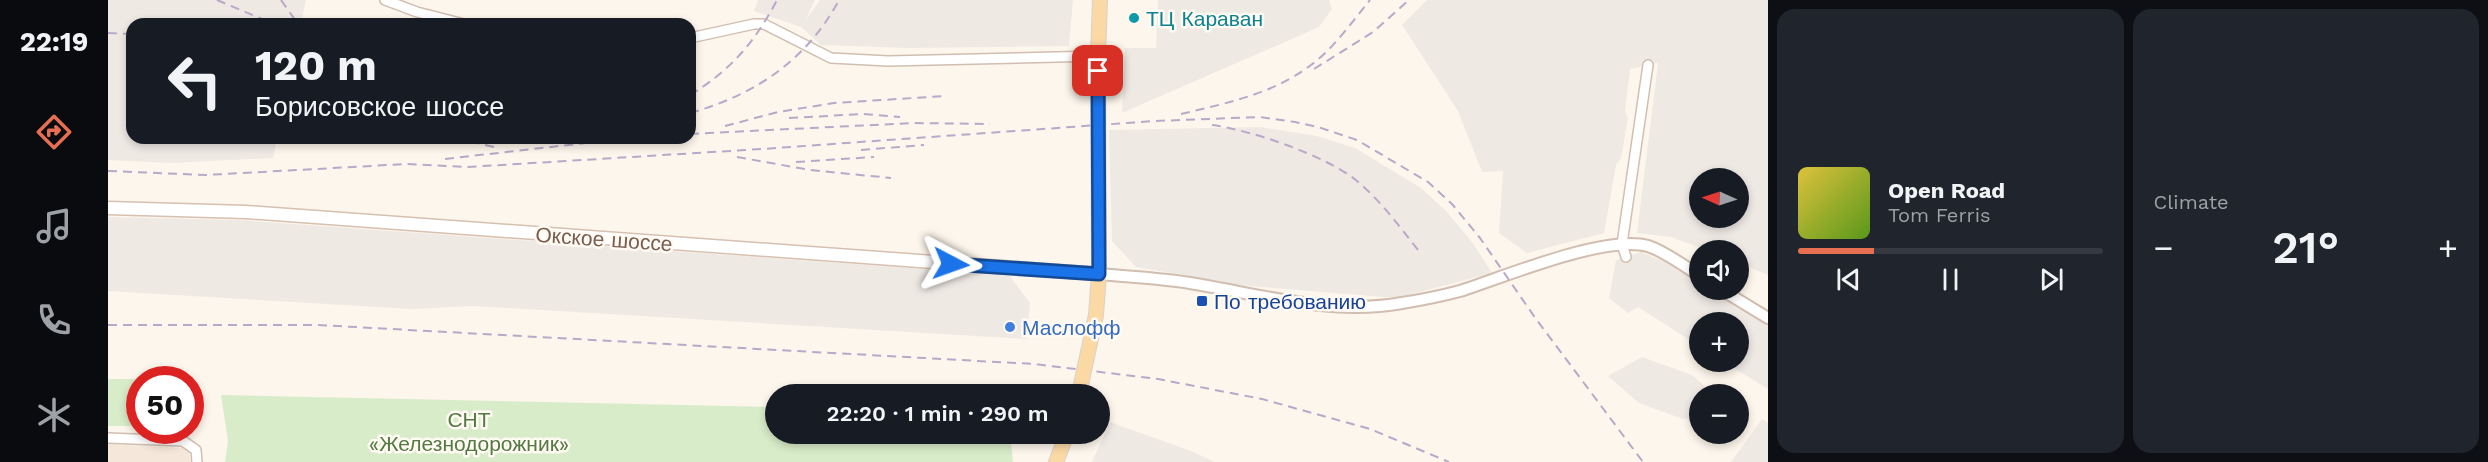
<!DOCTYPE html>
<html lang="en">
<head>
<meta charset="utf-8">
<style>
	body { margin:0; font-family:"Work Sans",sans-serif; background:#20242c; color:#f1f3f6; height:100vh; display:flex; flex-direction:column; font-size:22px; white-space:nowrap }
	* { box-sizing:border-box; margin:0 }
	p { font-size:20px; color:#9ea1a6 }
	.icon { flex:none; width:33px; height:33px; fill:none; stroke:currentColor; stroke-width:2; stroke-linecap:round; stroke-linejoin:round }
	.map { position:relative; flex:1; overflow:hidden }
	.panel { display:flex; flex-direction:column; gap:9px; padding:9px; background:#0d0f14; width:720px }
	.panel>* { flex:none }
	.banner { position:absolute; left:18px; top:18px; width:570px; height:126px; border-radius:18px; box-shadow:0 3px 9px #0003; background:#171b24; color:#f1f3f6; overflow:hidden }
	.needle { width:39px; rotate:273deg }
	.controls { position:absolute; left:1581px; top:168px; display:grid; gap:12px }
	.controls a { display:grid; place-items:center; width:60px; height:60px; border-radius:50%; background:#171b24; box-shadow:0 3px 9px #0003; font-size:30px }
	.speed { position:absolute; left:18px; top:366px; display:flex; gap:12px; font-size:30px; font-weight:700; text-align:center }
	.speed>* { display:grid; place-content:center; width:78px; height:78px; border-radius:50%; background:#171b24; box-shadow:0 3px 9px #0003; line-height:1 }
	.speed .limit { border:9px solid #d22; background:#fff; color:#111 }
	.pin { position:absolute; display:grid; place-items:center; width:51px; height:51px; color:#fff; margin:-26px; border-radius:12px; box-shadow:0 3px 9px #0006 }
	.me { position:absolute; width:66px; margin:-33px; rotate:94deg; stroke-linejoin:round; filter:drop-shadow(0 0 4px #0008) }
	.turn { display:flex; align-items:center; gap:21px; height:126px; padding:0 30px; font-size:27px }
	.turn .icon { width:78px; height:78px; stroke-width:2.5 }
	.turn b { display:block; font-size:42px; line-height:51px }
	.big { font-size:45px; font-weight:600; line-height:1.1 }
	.panel .widget { flex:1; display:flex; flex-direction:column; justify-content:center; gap:9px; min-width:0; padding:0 21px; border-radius:18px; background:#20242c }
	.song { display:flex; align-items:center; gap:18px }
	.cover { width:72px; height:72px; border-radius:9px; background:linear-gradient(135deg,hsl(50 70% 55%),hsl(90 70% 35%)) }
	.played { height:6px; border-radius:3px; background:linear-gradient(90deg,#e76f51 25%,#363941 25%) }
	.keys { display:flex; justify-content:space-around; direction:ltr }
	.heat { display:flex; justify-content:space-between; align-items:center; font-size:33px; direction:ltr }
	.panel .tiles { flex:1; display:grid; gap:9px; grid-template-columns:repeat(2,1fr) }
	.trip { position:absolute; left:657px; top:384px; width:345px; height:60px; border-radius:30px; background:#171b24; box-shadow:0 3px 9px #0003; font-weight:600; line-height:60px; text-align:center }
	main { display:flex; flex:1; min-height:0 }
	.tabs { display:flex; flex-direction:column; width:108px; justify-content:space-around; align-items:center; background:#090b0e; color:#9ea1a6 }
	.tabs .icon { width:42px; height:42px }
	.tabs .on { color:#e76f51 }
	.tabs b { font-size:27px; color:#f1f3f6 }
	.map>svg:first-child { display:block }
	.residential { fill:#f5e8da }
	.industrial { fill:#efe9e4; fill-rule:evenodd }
	.green { fill:#d8ecc9 }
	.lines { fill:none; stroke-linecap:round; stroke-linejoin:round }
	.minor-casing { stroke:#d1beb0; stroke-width:12 }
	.tertiary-casing { stroke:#d1beb0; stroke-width:14 }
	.secondary-casing { stroke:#d6c0b0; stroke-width:15 }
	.primary-casing { stroke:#dad1cd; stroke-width:16 }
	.minor { stroke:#fff; stroke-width:9 }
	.tertiary { stroke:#fff; stroke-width:10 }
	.secondary { stroke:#fff; stroke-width:12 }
	.primary { stroke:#fbd9a5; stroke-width:14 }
	.rail { stroke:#b9a8c9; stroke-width:2; stroke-dasharray:9 6; stroke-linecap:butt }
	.primary-bridge-casing { stroke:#dad1cd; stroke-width:16; stroke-linecap:butt }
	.primary-bridge { stroke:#fbd9a5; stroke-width:14 }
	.route-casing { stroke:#114b97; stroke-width:15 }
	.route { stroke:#1a73e8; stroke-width:10 }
	.culture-dot { fill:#0f9aa8; stroke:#fffaf3; stroke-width:2 }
	.transit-dot { fill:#1a4fb4; stroke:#fffaf3; stroke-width:2 }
	.shop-dot { fill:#3f7fe0; stroke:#fffaf3; stroke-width:2 }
	.labels { text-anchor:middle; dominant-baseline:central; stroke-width:5; stroke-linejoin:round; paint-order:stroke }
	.culture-label { font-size:21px; fill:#0d838f; stroke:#fffaf3; text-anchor:start }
	.street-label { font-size:21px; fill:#7a5c4d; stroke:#fffaf3 }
	.transit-label { font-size:21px; fill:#164399; stroke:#fffaf3; text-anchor:start }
	.shop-label { font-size:21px; fill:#366cbe; stroke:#fffaf3; text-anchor:start }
	.park-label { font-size:21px; fill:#537a41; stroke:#fffaf3 }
</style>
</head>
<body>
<main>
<nav class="tabs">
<b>22:19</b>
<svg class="icon on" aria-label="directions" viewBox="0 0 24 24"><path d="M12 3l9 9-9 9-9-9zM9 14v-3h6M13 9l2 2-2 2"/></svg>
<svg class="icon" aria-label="music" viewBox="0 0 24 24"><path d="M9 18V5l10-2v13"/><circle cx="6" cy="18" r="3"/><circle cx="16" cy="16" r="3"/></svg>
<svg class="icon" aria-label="phone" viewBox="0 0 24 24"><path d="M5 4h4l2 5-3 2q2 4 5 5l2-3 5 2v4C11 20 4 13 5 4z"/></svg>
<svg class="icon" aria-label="climate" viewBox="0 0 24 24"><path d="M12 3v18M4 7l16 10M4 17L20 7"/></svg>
</nav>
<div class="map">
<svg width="1660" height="462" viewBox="0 0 1660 462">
	<rect width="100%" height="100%" fill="#fdf6ec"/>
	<!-- residential -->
	<path class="residential" d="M 0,444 L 74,448 L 81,451 L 82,462 L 0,462 Z"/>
	<!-- industrial -->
	<g class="industrial">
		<path d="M 0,0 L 198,0 L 193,24 L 24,24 L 24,138 L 169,138 L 165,158 L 62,163 L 0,160 Z"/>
		<path d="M 650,0 L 707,0 L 697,21 L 712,0 L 965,0 L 961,46 L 800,48 L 713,45 L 693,27 L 646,11 Z"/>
		<path d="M 1050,0 L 1221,0 L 1224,9 L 1211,27 L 1014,113 L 1017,48 L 1048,48 Z"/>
		<path d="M 1319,0 L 1660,0 L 1660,275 L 1631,263 L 1630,250 L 1598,250 L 1563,237 L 1529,233 L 1550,63 L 1522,69 L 1517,112 L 1520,118 L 1513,158 L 1508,165 L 1496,233 L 1419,253 L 1391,233 L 1395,171 L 1374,172 L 1350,111 L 1294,25 ZM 1592,178 L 1630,178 L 1630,218 L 1592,218 Z"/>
		<path d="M 1153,127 L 1209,136 L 1247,148 L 1313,188 L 1338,211 L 1364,242 L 1384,273 L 1288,298 L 1130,285 L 1028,267 L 1004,241 L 1001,130 Z"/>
		<path d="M 0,217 L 130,220 L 901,275 L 922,303 L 919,339 L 366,306 L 304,309 L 0,291 Z"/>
		<path d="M 1533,252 L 1566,266 L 1591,282 L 1592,290 L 1604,290 L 1660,324 L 1660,389 L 1616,362 L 1630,362 L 1630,322 L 1592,322 L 1591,346 L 1530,307 L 1520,313 L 1501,298 L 1508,260 Z"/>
		<path d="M 1534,357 L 1584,375 L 1605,394 L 1592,394 L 1591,418 L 1575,419 L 1531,403 L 1500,376 Z"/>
		<path d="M 1654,419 L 1660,423 L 1660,462 L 1623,462 Z"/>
		<path d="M 1002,422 L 1083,451 L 1107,462 L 984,462 Z"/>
	</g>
	<!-- green -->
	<g class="green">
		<path d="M 0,379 L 51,379 L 32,380 L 31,426 L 0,426 Z"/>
		<path d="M 113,395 L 667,407 L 668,434 L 894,434 L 903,443 L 905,462 L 117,462 L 120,441 Z"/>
	</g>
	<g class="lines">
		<!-- minor casing -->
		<g class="minor-casing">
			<g id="minor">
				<path d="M 277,0 L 309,12 L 356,24"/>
				<path d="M 582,38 L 646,24 L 656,24 L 723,58 L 780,61 L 990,56"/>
				<path d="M 1518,257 L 1514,244 L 1540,65"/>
				<path d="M 0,438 L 75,441 L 88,450 L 89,462"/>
			</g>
		</g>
		<!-- tertiary casing -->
		<g class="tertiary-casing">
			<g id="tertiary">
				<path d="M 991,274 C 1022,277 1052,278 1082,283 C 1151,294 1223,316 1294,303 C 1313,300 1333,296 1352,291 C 1396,277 1498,234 1540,246 C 1558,252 1576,266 1592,276"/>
				<path d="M 1614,290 L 1660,318"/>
			</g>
		</g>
		<!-- secondary casing -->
		<g class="secondary-casing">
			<path id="secondary" d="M 0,208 L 138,212 L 991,274"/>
		</g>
		<!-- primary casing -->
		<g class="primary-casing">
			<g id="primary">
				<path d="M 988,315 L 991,274 L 990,56 L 992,0"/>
				<path d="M 948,462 L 959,434"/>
			</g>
		</g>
		<!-- minor -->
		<use href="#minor" class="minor"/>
		<!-- tertiary -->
		<use href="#tertiary" class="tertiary"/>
		<!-- secondary -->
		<use href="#secondary" class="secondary"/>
		<!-- primary -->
		<use href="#primary" class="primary"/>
		<!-- rail -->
		<g class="rail">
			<path d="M 109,0 L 166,24"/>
			<path d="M 173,0 L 190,24"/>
			<path d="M 0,33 L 24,34"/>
			<path d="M 1206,69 L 1265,32 L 1301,0"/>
			<path d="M 582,95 C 623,70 647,42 669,0"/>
			<path d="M 582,113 C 647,95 699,60 731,0"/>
			<path d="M 1073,114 C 1119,103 1165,94 1203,65 C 1226,48 1244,22 1262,0"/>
			<path d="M 681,118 L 755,114 L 792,117"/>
			<path d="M 1104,125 C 1143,130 1219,156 1249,181 C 1273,201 1291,226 1310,250"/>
			<path d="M 617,126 L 670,112 L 726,103 L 837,96"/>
			<path d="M 582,134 L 805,123 L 882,124"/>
			<path d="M 348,138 L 390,148"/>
			<path d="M 507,139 L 528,138"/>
			<path d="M 753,150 L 816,145"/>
			<path d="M 629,157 L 702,170 L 783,178"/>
			<path d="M 337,159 L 513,139"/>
			<path d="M 688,162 L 766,157"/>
			<path d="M 0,171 L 98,175 L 299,164 L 360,167 L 654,149 L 1047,121 L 1152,117 L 1187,122 L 1210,127 L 1249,140 L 1320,182 L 1344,204 L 1372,238 L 1428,319 L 1535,462"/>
			<path d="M 0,325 L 210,325 L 926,364 L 1050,379 L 1154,399 L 1262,429 L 1341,462"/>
		</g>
		<!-- primary-bridge casing -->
		<g class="primary-bridge-casing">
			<path id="primary-bridge" d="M 971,394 L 988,315"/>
		</g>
		<!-- primary-bridge -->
		<use href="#primary-bridge" class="primary-bridge"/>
	</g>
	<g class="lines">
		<!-- route casing -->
		<g class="route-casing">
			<path id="route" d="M 843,264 L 991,274 L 990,71"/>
		</g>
		<!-- route -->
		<use href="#route" class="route"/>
	</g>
	<!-- markers -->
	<circle class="culture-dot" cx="1026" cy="18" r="6"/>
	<rect class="transit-dot" x="1088" y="295" width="12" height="12" rx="3"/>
	<circle class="shop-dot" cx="902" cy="327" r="6"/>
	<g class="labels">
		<!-- culture labels -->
		<g class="culture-label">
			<text x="1038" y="18">ТЦ Караван</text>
		</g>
		<!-- street labels -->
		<g class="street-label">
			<text transform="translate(496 239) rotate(4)">Окское шоссе</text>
		</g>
		<!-- transit labels -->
		<g class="transit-label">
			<text x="1106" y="301">По требованию</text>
		</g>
		<!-- shop labels -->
		<g class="shop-label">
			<text x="914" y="327">Маслофф</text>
		</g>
		<!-- park labels -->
		<g class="park-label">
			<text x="361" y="419">СНТ<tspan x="361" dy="24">«Железнодорожник»</tspan></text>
		</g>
	</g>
</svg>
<div class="controls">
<a><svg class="needle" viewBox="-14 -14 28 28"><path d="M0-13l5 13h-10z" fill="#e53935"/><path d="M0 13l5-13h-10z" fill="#9ea1a6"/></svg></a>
<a><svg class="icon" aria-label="sound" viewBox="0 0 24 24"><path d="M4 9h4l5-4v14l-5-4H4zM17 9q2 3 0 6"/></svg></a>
<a>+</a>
<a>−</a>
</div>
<div class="speed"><div class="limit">50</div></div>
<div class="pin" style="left:990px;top:71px;background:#d93025"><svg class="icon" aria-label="arrive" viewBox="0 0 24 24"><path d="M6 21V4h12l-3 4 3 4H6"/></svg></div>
<svg class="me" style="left:843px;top:264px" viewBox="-20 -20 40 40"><path d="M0-17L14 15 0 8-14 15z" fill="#1a73e8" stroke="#fff" stroke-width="4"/></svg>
<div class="trip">22:20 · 1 min · 290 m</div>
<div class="banner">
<div class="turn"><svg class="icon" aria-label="left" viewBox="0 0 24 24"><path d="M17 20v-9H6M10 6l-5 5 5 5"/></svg><div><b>120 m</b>Борисовское шоссе</div></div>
</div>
</div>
<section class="panel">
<div class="tiles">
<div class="widget">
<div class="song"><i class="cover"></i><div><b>Open Road</b><p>Tom Ferris</p></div></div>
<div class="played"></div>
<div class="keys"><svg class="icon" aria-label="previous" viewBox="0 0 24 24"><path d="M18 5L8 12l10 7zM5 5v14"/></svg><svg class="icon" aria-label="pause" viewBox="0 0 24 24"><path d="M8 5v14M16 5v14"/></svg><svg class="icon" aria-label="next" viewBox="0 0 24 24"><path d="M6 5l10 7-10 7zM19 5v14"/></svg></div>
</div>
<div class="widget"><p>Climate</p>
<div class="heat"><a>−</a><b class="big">21°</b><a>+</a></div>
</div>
</div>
</section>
</main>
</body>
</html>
